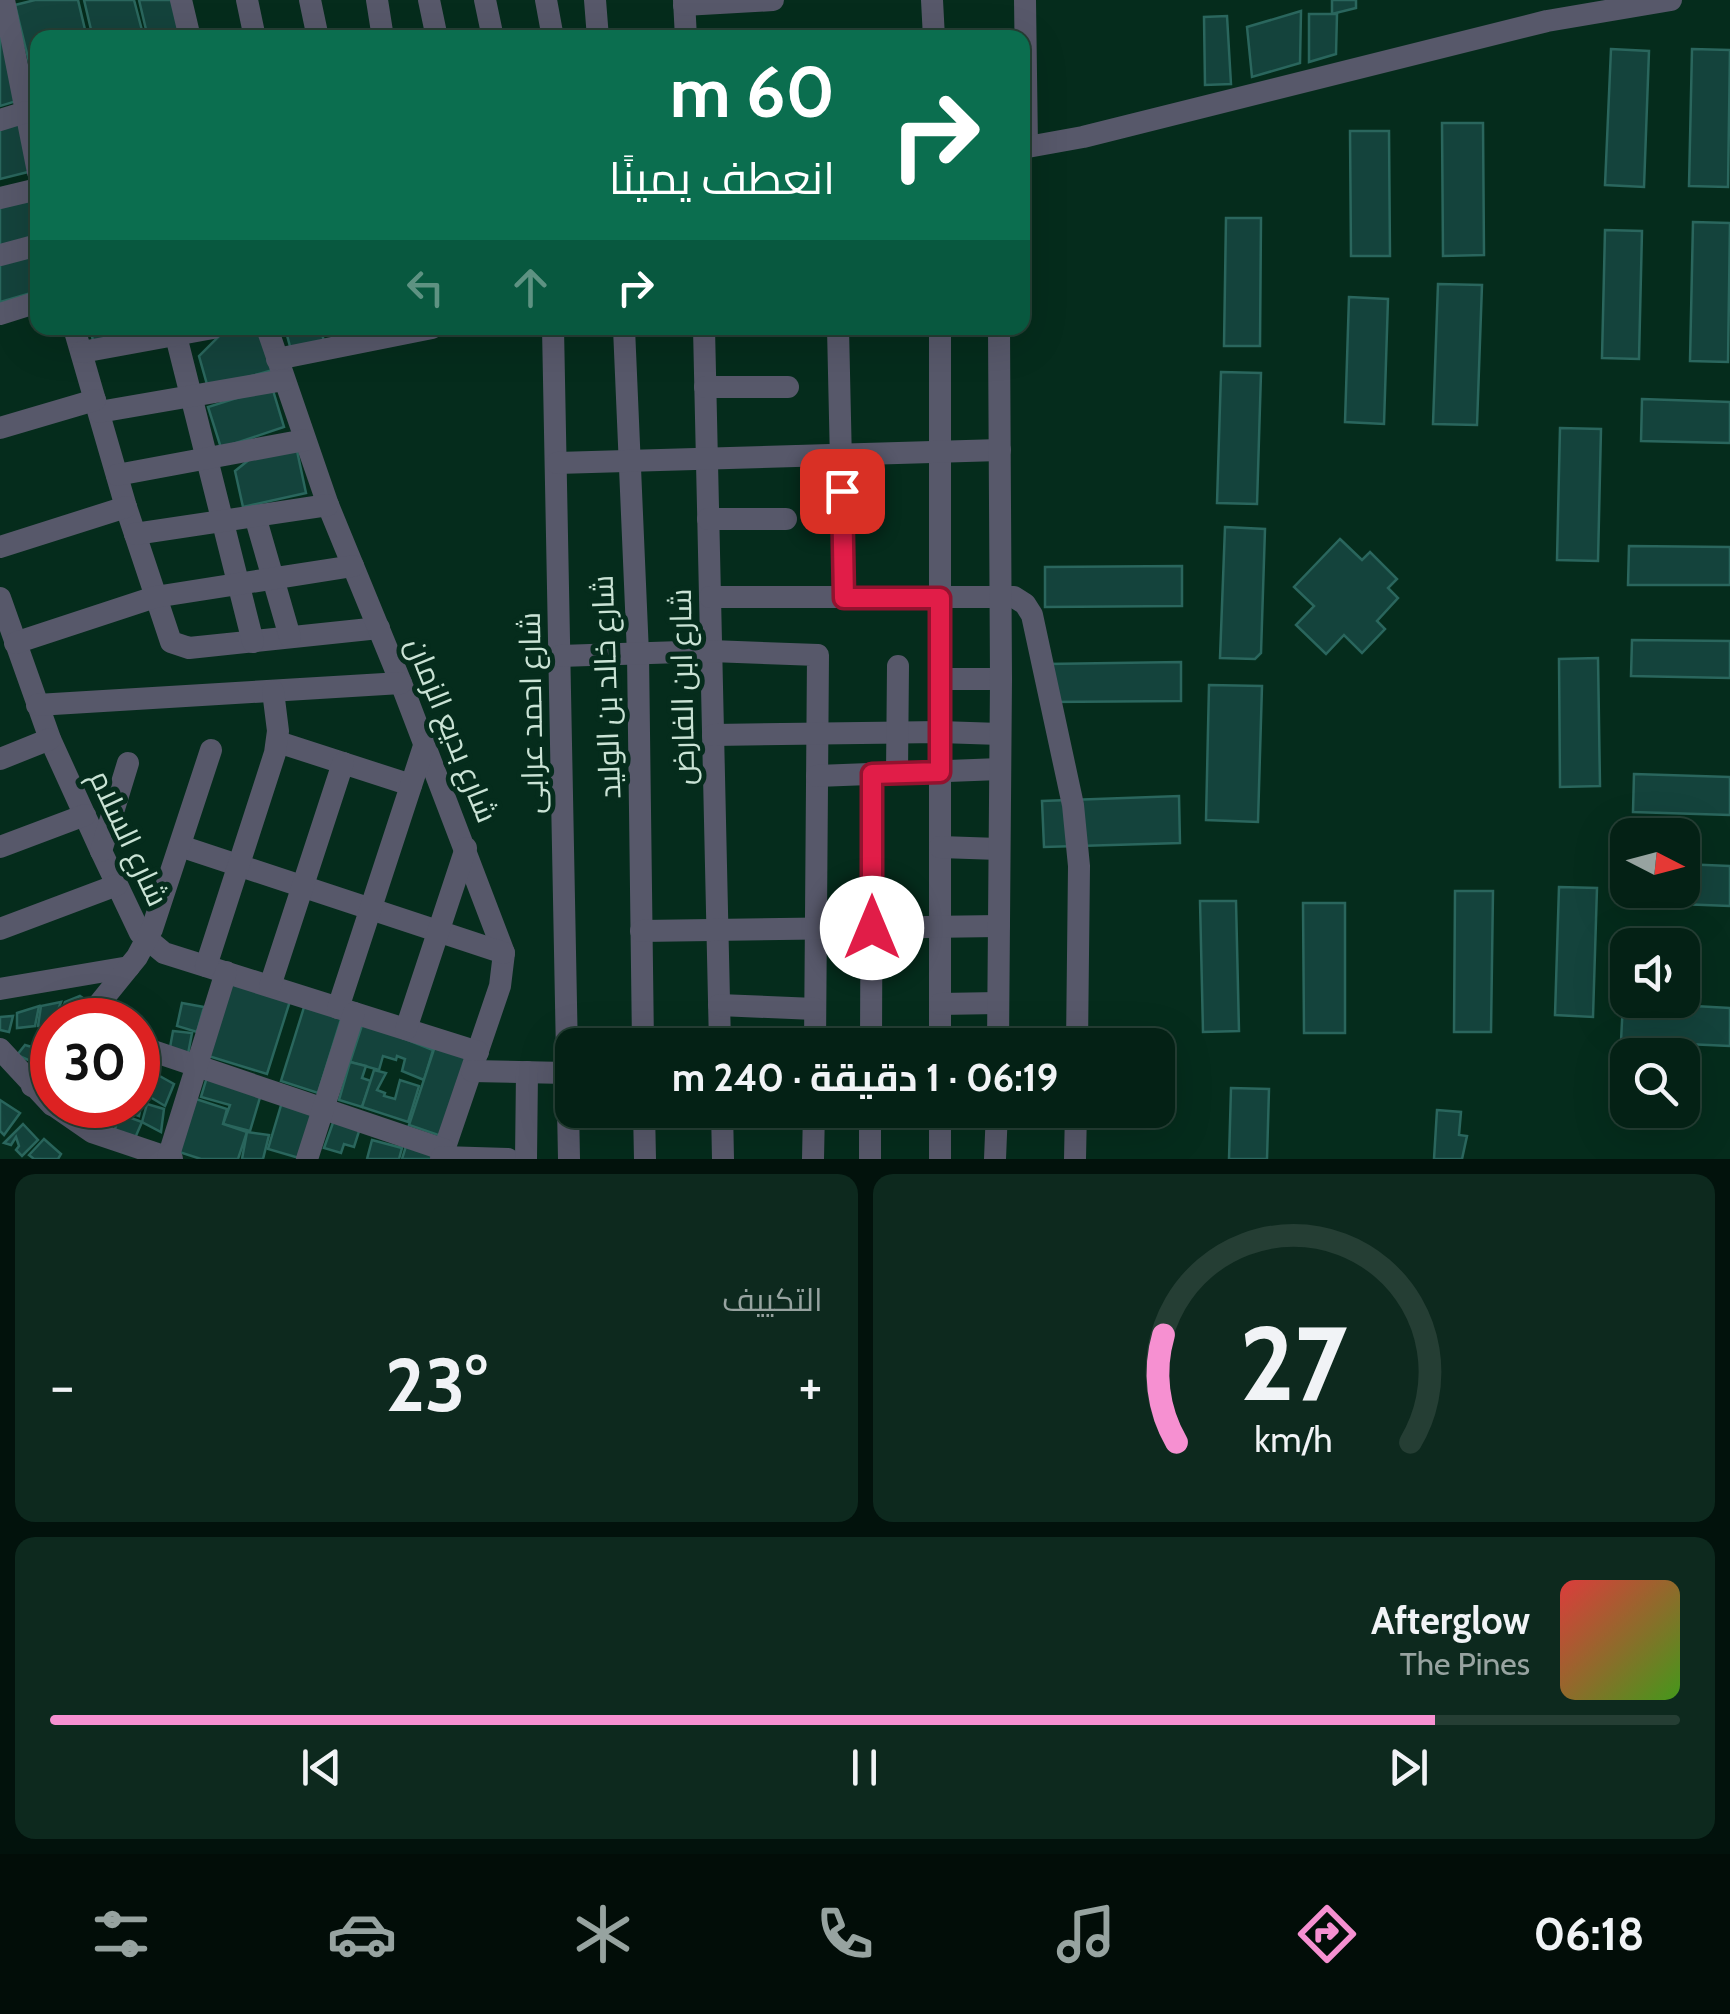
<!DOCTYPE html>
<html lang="ar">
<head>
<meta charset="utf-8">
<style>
	body { margin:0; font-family:Cabin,Cairo,sans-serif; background:#0d291e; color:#f1f3f6; direction:rtl; height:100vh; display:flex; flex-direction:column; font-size:38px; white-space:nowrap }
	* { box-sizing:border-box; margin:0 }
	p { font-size:32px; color:#97a3a0 }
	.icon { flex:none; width:55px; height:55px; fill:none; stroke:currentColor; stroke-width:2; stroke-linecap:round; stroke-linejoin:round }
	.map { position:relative; height:1159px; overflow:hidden; direction:ltr }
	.details { display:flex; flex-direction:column; gap:15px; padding:15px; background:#02120c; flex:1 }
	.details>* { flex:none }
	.top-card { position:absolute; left:30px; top:30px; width:1000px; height:305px; border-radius:20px; box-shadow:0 10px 40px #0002,0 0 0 2px #253e34; direction:rtl; background:#0b6e4f; color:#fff; overflow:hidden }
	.needle { width:65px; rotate:96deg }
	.buttons { position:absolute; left:1610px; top:818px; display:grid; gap:20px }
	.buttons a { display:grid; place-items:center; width:90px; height:90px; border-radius:20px; background:#042115; box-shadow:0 10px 40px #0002,0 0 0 2px #253e34; font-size:50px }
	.speed { position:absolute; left:30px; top:998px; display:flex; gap:20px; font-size:50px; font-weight:700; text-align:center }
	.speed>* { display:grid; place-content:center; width:130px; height:130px; border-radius:50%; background:#042115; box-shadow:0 10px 40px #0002,0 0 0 2px #253e34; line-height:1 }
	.speed .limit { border:15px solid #d22; background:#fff; color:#111 }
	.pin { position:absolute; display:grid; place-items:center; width:85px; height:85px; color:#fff; margin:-42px; border-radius:20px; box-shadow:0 5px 15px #0006 }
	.me { position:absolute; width:110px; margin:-55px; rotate:0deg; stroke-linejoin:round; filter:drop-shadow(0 0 8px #0008) }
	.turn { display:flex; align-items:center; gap:35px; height:210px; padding:0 30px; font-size:45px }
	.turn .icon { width:130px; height:130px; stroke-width:2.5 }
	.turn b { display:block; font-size:70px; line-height:85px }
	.lanes { display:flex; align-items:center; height:95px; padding:0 30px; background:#0003; justify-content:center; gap:50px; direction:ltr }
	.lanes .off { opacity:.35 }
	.big { font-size:75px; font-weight:700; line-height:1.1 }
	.details .card { flex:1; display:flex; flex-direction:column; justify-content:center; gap:15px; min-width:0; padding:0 35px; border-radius:20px; background:#0d291e }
	.details .dial { align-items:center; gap:0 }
	.dial svg { height:260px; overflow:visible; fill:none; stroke:#253e34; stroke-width:7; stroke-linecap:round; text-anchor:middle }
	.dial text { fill:#f1f3f6; stroke:none }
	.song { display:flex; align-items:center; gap:30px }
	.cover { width:120px; height:120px; border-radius:15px; background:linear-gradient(135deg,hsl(0 70% 55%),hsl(100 70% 35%)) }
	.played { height:10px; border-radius:5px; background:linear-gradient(90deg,#f690d1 85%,#253e34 85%) }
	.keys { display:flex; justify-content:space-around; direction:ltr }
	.heat { display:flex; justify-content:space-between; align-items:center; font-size:55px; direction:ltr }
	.details .tiles { flex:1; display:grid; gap:15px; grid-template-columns:1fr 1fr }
	.card:last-child { grid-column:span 2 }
	.trip { position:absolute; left:555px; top:1028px; width:620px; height:100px; border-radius:20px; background:#042115; box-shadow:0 10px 40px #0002,0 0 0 2px #253e34; font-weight:700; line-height:100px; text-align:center; direction:rtl }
	.tab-bar { display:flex; height:160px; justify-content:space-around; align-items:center; background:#020d08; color:#97a3a0 }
	.tab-bar .icon { width:70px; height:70px }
	.tab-bar .current { color:#f690d1 }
	.tab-bar b { font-size:45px; color:#f1f3f6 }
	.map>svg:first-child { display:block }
	.building { fill:#14433c; stroke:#2a665d; stroke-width:2.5 }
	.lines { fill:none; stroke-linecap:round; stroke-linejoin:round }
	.minor { stroke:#57586a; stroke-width:22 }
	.route-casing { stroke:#92132f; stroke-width:25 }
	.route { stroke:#e11d48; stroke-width:18 }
	.labels { text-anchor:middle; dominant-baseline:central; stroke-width:10; stroke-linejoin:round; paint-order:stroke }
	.street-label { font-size:30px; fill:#cae3d5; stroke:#052c1c }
</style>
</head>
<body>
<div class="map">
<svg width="1730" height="1159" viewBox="0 0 1730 1159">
	<rect width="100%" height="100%" fill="#052c1c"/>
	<!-- building -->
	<g class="building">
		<path d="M 35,0 L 78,0 L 87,38 L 38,38 L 38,81 L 34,82 L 15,5 Z"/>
		<path d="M 84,0 L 134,0 L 144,38 L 93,38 Z"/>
		<path d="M 139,0 L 175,0 L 184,35 L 148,38 Z"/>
		<path d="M 1332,0 L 1356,0 L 1356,8 L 1332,14 Z"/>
		<path d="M 1301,11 L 1300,63 L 1252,77 L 1247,27 Z"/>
		<path d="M 1309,14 L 1337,14 L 1336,54 L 1309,62 Z"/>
		<path d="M 1227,16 L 1231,84 L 1205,85 L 1204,17 Z"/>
		<path d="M 0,27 L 20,100 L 0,106 Z"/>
		<path d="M 1611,49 L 1649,51 L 1644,187 L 1605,185 Z"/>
		<path d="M 1692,49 L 1730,50 L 1728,187 L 1689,186 Z"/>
		<path d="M 21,122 L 32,171 L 0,179 L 0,127 Z"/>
		<path d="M 1442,123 L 1483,123 L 1484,255 L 1443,256 Z"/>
		<path d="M 1350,131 L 1389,131 L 1390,256 L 1351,256 Z"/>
		<path d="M 34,193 L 38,239 L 0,252 L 0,201 Z"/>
		<path d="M 1226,218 L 1261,218 L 1260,346 L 1224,346 Z"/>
		<path d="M 1693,222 L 1730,223 L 1728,362 L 1690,361 Z"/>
		<path d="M 1605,230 L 1642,231 L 1639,359 L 1602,358 Z"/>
		<path d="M 38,253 L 38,291 L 0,302 L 0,264 Z"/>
		<path d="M 1438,284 L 1482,285 L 1477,425 L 1433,424 Z"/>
		<path d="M 1349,297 L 1388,299 L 1384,424 L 1345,422 Z"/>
		<path d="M 90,328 L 167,328 L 95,349 Z"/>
		<path d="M 246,328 L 261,328 L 273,370 L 208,388 L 199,356 L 220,335 Z"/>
		<path d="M 285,328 L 320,328 L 324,341 L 291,350 Z"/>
		<path d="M 1221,372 L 1261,373 L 1257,504 L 1217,503 Z"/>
		<path d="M 272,387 L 284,427 L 221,448 L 208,407 Z"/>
		<path d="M 1642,399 L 1730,402 L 1730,443 L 1641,441 Z"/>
		<path d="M 1560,428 L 1601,429 L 1598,561 L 1557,560 Z"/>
		<path d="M 296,446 L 306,493 L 243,507 L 235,471 L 255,455 Z"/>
		<path d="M 1225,527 L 1265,529 L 1261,653 L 1255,659 L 1220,658 Z"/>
		<path d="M 1340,539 L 1362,560 L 1370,552 L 1397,579 L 1388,588 L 1398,598 L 1377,621 L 1385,629 L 1362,653 L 1344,635 L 1326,654 L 1296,625 L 1314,606 L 1294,587 Z"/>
		<path d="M 1629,546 L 1730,547 L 1730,585 L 1628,585 Z"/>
		<path d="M 1182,566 L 1182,606 L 1045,607 L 1045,567 Z"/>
		<path d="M 1632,640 L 1730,641 L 1730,678 L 1631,676 Z"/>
		<path d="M 1598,658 L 1600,786 L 1560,787 L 1559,659 Z"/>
		<path d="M 1181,662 L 1181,701 L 1047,702 L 1046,664 Z"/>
		<path d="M 1209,685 L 1262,686 L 1258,822 L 1206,820 Z"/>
		<path d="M 1634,774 L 1730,777 L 1730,815 L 1633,812 Z"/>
		<path d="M 1179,796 L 1180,843 L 1044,847 L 1042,801 Z"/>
		<path d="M 1682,864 L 1730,866 L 1730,906 L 1628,902 L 1629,890 L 1682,890 Z"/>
		<path d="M 1559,887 L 1597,888 L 1593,1017 L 1555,1015 Z"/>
		<path d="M 1455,891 L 1493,891 L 1491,1032 L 1454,1032 Z"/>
		<path d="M 1200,901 L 1236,901 L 1239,1031 L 1203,1032 Z"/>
		<path d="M 1303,903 L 1345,903 L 1345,1033 L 1304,1033 Z"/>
		<path d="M 229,981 L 290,1001 L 267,1074 L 205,1055 Z"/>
		<path d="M 80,996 L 89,1002 L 78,1020 L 58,1020 L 65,1002 Z"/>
		<path d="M 61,1002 L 52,1026 L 38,1026 L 41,1006 Z"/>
		<path d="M 1623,1002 L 1730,1008 L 1730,1046 L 1621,1041 Z"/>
		<path d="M 182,1003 L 204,1007 L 197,1032 L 177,1026 Z"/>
		<path d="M 305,1004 L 342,1016 L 318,1093 L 281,1081 Z"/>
		<path d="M 39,1006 L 35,1026 L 17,1028 L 17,1013 Z"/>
		<path d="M 118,1008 L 139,1016 L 138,1021 L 111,1020 Z"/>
		<path d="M 13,1016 L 9,1032 L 0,1030 L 0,1017 Z"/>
		<path d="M 363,1022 L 433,1050 L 424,1080 L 402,1071 L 405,1059 L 397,1056 L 396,1060 L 383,1056 L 379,1070 L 350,1062 Z"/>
		<path d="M 173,1031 L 192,1033 L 187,1059 L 169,1053 Z"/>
		<path d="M 25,1045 L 49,1052 L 44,1067 L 17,1055 Z"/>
		<path d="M 435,1046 L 470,1058 L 444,1137 L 409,1125 Z"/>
		<path d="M 350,1062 L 366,1066 L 362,1078 L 371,1081 L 362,1107 L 339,1100 Z"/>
		<path d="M 374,1070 L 386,1073 L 377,1090 L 385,1093 L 384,1096 L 395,1099 L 400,1080 L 419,1086 L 408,1122 L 362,1107 Z"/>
		<path d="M 156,1074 L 174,1084 L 165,1106 L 150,1097 Z"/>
		<path d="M 207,1077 L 261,1094 L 250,1131 L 223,1124 L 230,1105 L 201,1097 Z"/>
		<path d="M 138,1079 L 146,1081 L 139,1116 L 118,1108 L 119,1105 L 138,1105 Z"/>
		<path d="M 1231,1088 L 1269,1089 L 1267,1159 L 1229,1159 Z"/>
		<path d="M 196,1099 L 227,1109 L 223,1124 L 247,1132 L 238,1159 L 201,1159 L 179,1152 Z"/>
		<path d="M 0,1100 L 20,1113 L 4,1135 L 0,1131 Z"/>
		<path d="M 282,1102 L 313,1111 L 299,1158 L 268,1149 Z"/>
		<path d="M 147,1104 L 164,1109 L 161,1132 L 142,1122 Z"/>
		<path d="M 1437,1110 L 1461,1112 L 1459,1135 L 1467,1136 L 1462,1159 L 1434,1159 Z"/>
		<path d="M 120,1114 L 142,1122 L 135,1138 L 114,1132 Z"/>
		<path d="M 335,1117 L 361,1125 L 354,1147 L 344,1144 L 341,1153 L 324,1148 Z"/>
		<path d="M 23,1124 L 38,1140 L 22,1156 L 16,1150 L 19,1146 L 16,1137 L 11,1145 L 4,1143 Z"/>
		<path d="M 247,1132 L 269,1135 L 263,1159 L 242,1159 Z"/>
		<path d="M 44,1139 L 61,1154 L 58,1159 L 34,1159 L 29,1155 Z"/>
		<path d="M 372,1140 L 402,1148 L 399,1159 L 367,1159 Z"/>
		<path d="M 407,1143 L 438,1159 L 402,1159 Z"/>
	</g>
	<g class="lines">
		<!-- minor -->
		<g class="minor">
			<path d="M 4,0 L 38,172"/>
			<path d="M 181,0 L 190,38"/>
			<path d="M 247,0 L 255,38"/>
			<path d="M 310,0 L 318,38"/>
			<path d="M 377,0 L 383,38"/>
			<path d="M 429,0 L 437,38"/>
			<path d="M 485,0 L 493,38"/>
			<path d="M 546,0 L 553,38"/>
			<path d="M 595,0 L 598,38"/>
			<path d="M 684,0 L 686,38"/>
			<path d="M 932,0 L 934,38"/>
			<path d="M 1025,0 L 1027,147"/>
			<path d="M 684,5 L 773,0"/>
			<path d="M 0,120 L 26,112"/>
			<path d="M 1022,148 L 1083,137 L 1547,21 L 1671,0"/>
			<path d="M 0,198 L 38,189"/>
			<path d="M 0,255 L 38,245"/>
			<path d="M 0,314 L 38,302"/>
			<path d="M 74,328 L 126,507 L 171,642 L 189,648 L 379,628"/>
			<path d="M 174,328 L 253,642"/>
			<path d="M 267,328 L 328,505 L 401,683 L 504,953 L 500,986 L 441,1159"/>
			<path d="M 553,328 L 569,1159"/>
			<path d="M 624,328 L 638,654 L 643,1045"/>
			<path d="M 704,328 L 720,1045"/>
			<path d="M 838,328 L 844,597"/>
			<path d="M 940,328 L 940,1045"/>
			<path d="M 82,352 L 213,328"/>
			<path d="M 277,359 L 432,328"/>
			<path d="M 705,387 L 788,387"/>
			<path d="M 99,412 L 284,380"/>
			<path d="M 0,428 L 95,400"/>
			<path d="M 557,463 L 1000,450"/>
			<path d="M 117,475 L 305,440"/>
			<path d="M 255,516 L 290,637"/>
			<path d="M 708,519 L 786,519"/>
			<path d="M 135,534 L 328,505"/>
			<path d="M 0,547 L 126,507"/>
			<path d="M 710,597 L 1014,597 L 1025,604 L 1032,615 L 1073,805 L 1079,866 L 1077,1045"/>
			<path d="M 0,598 L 50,739 L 101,851 L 140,933 L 164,953 L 478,1052"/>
			<path d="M 15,643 L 155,597 L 353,566"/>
			<path d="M 560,656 L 711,651 L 818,655 L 815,1045"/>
			<path d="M 940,679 L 1001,679"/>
			<path d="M 37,705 L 401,683"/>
			<path d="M 713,735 L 940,732 L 1000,734"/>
			<path d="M 278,742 L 411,785"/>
			<path d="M 0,759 L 50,739"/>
			<path d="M 897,773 L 898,666"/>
			<path d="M 817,776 L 1000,769"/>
			<path d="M 180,846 L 504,953"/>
			<path d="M 0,847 L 85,815"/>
			<path d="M 940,847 L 999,849"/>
			<path d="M 101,851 L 128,763"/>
			<path d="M 0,929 L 117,885"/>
			<path d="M 641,931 L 999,926"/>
			<path d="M 206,966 L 275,753 L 278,731 L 273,691"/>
			<path d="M 270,986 L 343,763"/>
			<path d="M 0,989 L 129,967"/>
			<path d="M 940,1004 L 998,1003"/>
			<path d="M 719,1005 L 815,1009"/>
			<path d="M 338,1008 L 425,743"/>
			<path d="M 86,1020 L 137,957 L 152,929 L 211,750"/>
			<path d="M 406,1029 L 466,848"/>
			<path d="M 871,1045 L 872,774"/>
			<path d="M 998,1045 L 1001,679 L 999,328"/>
			<path d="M 138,1046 L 445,1150"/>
			<path d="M 0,1049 L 52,1105"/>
			<path d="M 472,1071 L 566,1073"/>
			<path d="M 32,1086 L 52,1062"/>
			<path d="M 53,1105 L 92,1132 L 172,1159"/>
			<path d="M 644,1110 L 645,1159"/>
			<path d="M 722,1110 L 723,1159"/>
			<path d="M 940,1110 L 940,1159"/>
			<path d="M 442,1157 L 508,1159"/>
			<path d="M 168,1158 L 226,972"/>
			<path d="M 307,1159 L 354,1013"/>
			<path d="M 526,1159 L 527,1072"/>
			<path d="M 813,1159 L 814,1110"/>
			<path d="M 870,1159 L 870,1110"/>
			<path d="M 995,1159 L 997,1110"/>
			<path d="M 1075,1159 L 1076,1110"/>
		</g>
	</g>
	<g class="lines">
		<!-- route casing -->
		<g class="route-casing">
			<path id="route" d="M 842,491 L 844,598 L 940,598 L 940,772 L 872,774 L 872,928"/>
		</g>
		<!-- route -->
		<use href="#route" class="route"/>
	</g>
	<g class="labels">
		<!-- street labels -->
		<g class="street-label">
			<text transform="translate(606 687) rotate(-92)">شارع خالد بن الوليد</text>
			<text transform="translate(682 687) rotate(-91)">شارع ابن الفارض</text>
			<text transform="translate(531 713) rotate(-91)">شارع احمد عرابى</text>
			<text transform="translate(452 730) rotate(68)">شارع بديع الزمان</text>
			<text transform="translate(129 838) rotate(65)">شارع السلام</text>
		</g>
	</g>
</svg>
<div class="buttons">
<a><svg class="needle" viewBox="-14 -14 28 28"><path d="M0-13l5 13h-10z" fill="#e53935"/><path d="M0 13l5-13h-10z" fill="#97a3a0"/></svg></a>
<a><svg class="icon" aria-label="sound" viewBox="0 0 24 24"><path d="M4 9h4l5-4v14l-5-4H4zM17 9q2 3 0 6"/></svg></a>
<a><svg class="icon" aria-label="search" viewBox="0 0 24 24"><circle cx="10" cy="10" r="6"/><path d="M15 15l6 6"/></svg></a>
</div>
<div class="speed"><div class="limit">30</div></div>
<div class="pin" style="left:842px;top:491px;background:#d93025"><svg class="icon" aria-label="arrive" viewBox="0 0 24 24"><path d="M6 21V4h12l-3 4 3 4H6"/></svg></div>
<svg class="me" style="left:872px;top:928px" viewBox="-20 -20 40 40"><circle r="19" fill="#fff"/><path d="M0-13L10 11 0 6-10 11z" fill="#e11d48"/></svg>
<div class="trip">06:19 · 1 دقيقة · 240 m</div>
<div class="top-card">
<div class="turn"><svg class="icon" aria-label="right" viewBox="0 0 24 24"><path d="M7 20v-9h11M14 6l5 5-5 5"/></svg><div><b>60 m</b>انعطف يمينًا</div></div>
<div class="lanes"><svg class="icon off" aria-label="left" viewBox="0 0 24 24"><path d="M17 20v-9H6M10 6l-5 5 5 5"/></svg><svg class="icon off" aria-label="ahead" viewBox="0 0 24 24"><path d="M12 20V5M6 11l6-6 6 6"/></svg><svg class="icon" aria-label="right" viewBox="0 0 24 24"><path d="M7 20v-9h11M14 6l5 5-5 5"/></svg></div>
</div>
</div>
<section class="details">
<div class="tiles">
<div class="card dial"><svg viewBox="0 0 100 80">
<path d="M14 69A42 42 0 1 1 86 69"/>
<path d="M14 69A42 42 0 0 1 10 36" stroke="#f690d1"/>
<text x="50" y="56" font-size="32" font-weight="700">27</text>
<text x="50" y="72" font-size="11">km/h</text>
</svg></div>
<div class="card"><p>التكييف</p>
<div class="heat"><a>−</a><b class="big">23°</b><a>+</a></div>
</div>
<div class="card">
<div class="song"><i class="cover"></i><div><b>Afterglow</b><p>The Pines</p></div></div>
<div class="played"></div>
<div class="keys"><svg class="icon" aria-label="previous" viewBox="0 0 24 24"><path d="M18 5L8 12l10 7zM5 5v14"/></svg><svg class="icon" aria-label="pause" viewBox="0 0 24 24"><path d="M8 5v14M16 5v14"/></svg><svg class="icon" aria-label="next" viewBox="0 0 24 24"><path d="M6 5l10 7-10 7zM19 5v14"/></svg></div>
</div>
</div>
</section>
<nav class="tab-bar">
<b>06:18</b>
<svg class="icon current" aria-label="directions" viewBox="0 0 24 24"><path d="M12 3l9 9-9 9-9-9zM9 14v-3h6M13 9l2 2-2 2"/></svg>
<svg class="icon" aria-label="music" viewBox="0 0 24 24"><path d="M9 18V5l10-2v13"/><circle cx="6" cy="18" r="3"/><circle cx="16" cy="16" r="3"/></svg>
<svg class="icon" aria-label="phone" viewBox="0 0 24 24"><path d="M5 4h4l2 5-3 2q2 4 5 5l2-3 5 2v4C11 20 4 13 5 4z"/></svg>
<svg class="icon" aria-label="climate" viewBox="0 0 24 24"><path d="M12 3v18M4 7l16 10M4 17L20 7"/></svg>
<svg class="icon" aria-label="car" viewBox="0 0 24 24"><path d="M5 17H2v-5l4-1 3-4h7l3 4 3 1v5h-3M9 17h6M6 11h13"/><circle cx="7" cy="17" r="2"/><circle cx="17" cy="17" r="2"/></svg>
<svg class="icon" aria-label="filters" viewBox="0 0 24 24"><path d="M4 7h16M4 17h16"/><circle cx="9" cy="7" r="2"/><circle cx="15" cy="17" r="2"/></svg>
</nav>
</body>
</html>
